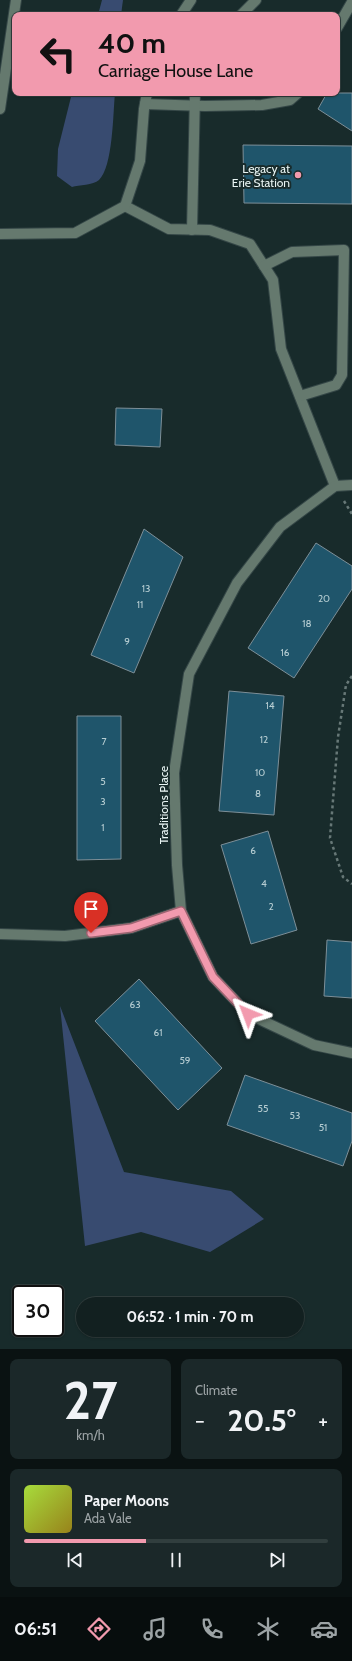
<!DOCTYPE html>
<html lang="en">
<head>
<meta charset="utf-8">
<style>
	body { margin:0; font-family:Cabin,sans-serif; background:#1b2829; color:#f1f3f6; height:100vh; display:flex; flex-direction:column; font-size:15px; white-space:nowrap }
	* { box-sizing:border-box; margin:0 }
	p { font-size:13px; color:#9ca3a5 }
	.icon { flex:none; width:22px; height:22px; fill:none; stroke:currentColor; stroke-width:2; stroke-linecap:round; stroke-linejoin:round }
	.map { position:relative; height:1349px; overflow:hidden }
	.drawer { display:flex; flex-direction:column; gap:10px; padding:10px; background:#0a1212; flex:1 }
	.drawer>* { flex:none }
	.guide { position:absolute; left:12px; top:12px; width:328px; height:84px; border-radius:8px; box-shadow:0 1px 3px #0004,0 0 0 1px #313e3e; background:#f29aae; color:#111; overflow:hidden }
	.speed { position:absolute; left:12px; top:1285px; display:flex; gap:8px; font-size:20px; font-weight:700; text-align:center }
	.speed>* { display:grid; place-content:center; width:52px; height:52px; border-radius:50%; background:#122020; box-shadow:0 1px 3px #0004,0 0 0 1px #313e3e; line-height:1 }
	.speed .limit { border:2px solid #111; border-radius:6px; background:#fff; color:#111 }
	.pin { position:absolute; display:grid; place-items:center; width:34px; height:34px; color:#fff; margin:-41px -17px; border-radius:50% 50% 50% 0; rotate:-45deg; box-shadow:0 0 4px #0007 }
	.pin .icon { rotate:45deg }
	.me { position:absolute; width:44px; margin:-22px; rotate:316deg; stroke-linejoin:round; filter:drop-shadow(0 0 3px #0008) }
	.turn { display:flex; align-items:center; gap:14px; height:84px; padding:0 20px; font-size:18px }
	.turn .icon { width:52px; height:52px; stroke-width:2.5 }
	.turn b { display:block; font-size:28px; line-height:34px }
	.big { font-size:30px; font-weight:700; line-height:1.1 }
	.drawer .widget { flex:1; display:flex; flex-direction:column; justify-content:center; gap:6px; min-width:0; padding:0 14px; border-radius:8px; background:#1b2829 }
	.drawer .dial { align-items:center; gap:0 }
	.dial b { font-size:52px; line-height:1 }
	.song { display:flex; align-items:center; gap:12px }
	.cover { width:48px; height:48px; border-radius:6px; background:linear-gradient(135deg,hsl(80 70% 55%),hsl(50 70% 35%)) }
	.played { height:4px; border-radius:2px; background:linear-gradient(90deg,#f29aae 40%,#313e3e 40%) }
	.keys { display:flex; justify-content:space-around; direction:ltr }
	.heat { display:flex; justify-content:space-between; align-items:center; font-size:22px; direction:ltr }
	.drawer .tiles { flex:1; display:grid; gap:10px; grid-template-columns:1fr 1fr }
	.widget:last-child { grid-column:span 2 }
	.trip { position:absolute; left:76px; top:1297px; width:228px; height:40px; border-radius:20px; background:#122020; box-shadow:0 1px 3px #0004,0 0 0 1px #313e3e; font-weight:700; line-height:40px; text-align:center }
	.dock { display:flex; height:64px; justify-content:space-around; align-items:center; background:#070d0d; color:#9ca3a5 }
	.dock .icon { width:28px; height:28px }
	.dock .active { color:#f29aae }
	.dock b { font-size:18px; color:#f1f3f6 }
	.map>svg:first-child { display:block }
	.water { fill:#384b70 }
	.building { fill:#1f556b; stroke:#7d8f98 }
	.lines { fill:none; stroke-linecap:round; stroke-linejoin:round }
	.minor-casing { stroke:#354747; stroke-width:12 }
	.path { stroke:#677877; stroke-width:2.5; stroke-dasharray:3 3; stroke-linecap:butt }
	.minor { stroke:#65796e; stroke-width:10 }
	.route-casing { stroke:#9d6471; stroke-width:10 }
	.route { stroke:#f29aae; stroke-width:7 }
	.poi-dot { fill:#f29aae; stroke:#182b2b; stroke-width:1.5 }
	.labels { text-anchor:middle; dominant-baseline:central; stroke-width:4; stroke-linejoin:round; paint-order:stroke }
	.number-label { font-size:10px; fill:#b6cdd2 }
	.poi-label { font-size:12px; fill:#e9f5f4; stroke:#182b2b; text-anchor:end }
	.street-label { font-size:12px; fill:#e9f5f4; stroke:#182b2b }
</style>
</head>
<body>
<div class="map">
<svg width="352" height="1349" viewBox="0 0 352 1349">
	<rect width="100%" height="100%" fill="#182b2b"/>
	<!-- water -->
	<g class="water">
		<path d="M 102,0 L 123,0 L 121,15 L 98,15 Z"/>
		<path d="M 72,93 L 115,93 C 113,113 113,167 99,180 C 93,185 79,185 72,187 L 57,176 L 58,149 Z"/>
		<path d="M 60,1006 L 124,1172 L 231,1191 L 264,1219 L 210,1252 L 141,1232 L 85,1246 Z"/>
	</g>
	<!-- building -->
	<g class="building">
		<path d="M 327,93 L 352,93 L 352,131 L 318,109 Z"/>
		<path d="M 243,145 L 352,146 L 352,204 L 244,203 Z"/>
		<path d="M 116,408 L 162,409 L 160,447 L 115,445 Z"/>
		<path d="M 144,529 L 183,557 L 134,673 L 91,655 Z"/>
		<path d="M 316,543 L 352,566 L 352,589 L 294,678 L 248,648 Z"/>
		<path d="M 229,691 L 284,696 L 274,815 L 219,811 Z"/>
		<path d="M 77,716 L 121,716 L 121,859 L 77,860 Z"/>
		<path d="M 268,831 L 297,930 L 251,944 L 221,845 Z"/>
		<path d="M 327,940 L 352,942 L 352,998 L 324,996 Z"/>
		<path d="M 139,979 L 222,1068 L 178,1110 L 95,1021 Z"/>
		<path d="M 245,1075 L 352,1113 L 352,1141 L 343,1166 L 227,1125 Z"/>
	</g>
	<g class="lines">
		<!-- minor casing -->
		<g class="minor-casing">
			<g id="minor">
				<path d="M 181,15 L 191,0"/>
				<path d="M 241,15 L 256,0"/>
				<path d="M 337,28 L 352,2"/>
				<path d="M 145,104 L 205,106 L 262,105 L 290,100 L 298,93"/>
				<path d="M 0,109 L 16,0"/>
				<path d="M 125,206 L 169,229 L 210,230 L 250,244 L 273,280 L 281,349 L 335,486"/>
				<path d="M 192,230 L 195,93"/>
				<path d="M 0,234 L 75,233 L 125,206 L 140,161 L 144,109 L 147,93"/>
				<path d="M 264,266 L 292,252 L 344,250 L 342,375 L 336,385 L 300,396"/>
				<path d="M 352,485 L 335,486 L 280,527 L 237,583 L 189,674 L 174,773 L 177,865 L 181,911 L 213,977 L 248,1014 L 314,1045 L 352,1053"/>
				<path d="M 0,934 L 65,936 L 131,928 L 181,911"/>
			</g>
		</g>
		<!-- path -->
		<g class="path">
			<path d="M 344,501 L 352,514"/>
			<path d="M 352,676 L 346,685 L 338,737 L 330,838 L 343,877 L 352,884"/>
		</g>
		<!-- minor -->
		<use href="#minor" class="minor"/>
	</g>
	<g class="lines">
		<!-- route casing -->
		<g class="route-casing">
			<path id="route" d="M 91,933 L 131,928 L 181,911 L 213,977 L 248,1014"/>
		</g>
		<!-- route -->
		<use href="#route" class="route"/>
	</g>
	<!-- markers -->
	<circle class="poi-dot" cx="298" cy="175" r="4"/>
	<g class="labels">
		<!-- number labels -->
		<g class="number-label">
			<text x="146" y="588">13</text>
			<text x="324" y="598">20</text>
			<text x="140" y="604">11</text>
			<text x="307" y="623">18</text>
			<text x="127" y="641">9</text>
			<text x="285" y="652">16</text>
			<text x="270" y="705">14</text>
			<text x="264" y="739">12</text>
			<text x="104" y="741">7</text>
			<text x="260" y="772">10</text>
			<text x="103" y="781">5</text>
			<text x="258" y="793">8</text>
			<text x="103" y="801">3</text>
			<text x="103" y="827">1</text>
			<text x="253" y="850">6</text>
			<text x="264" y="883">4</text>
			<text x="271" y="906">2</text>
			<text x="135" y="1004">63</text>
			<text x="158" y="1032">61</text>
			<text x="185" y="1060">59</text>
			<text x="263" y="1108">55</text>
			<text x="295" y="1115">53</text>
			<text x="323" y="1127">51</text>
		</g>
		<!-- poi labels -->
		<g class="poi-label">
			<text x="290" y="168">Legacy at<tspan x="290" dy="14">Erie Station</tspan></text>
		</g>
		<!-- street labels -->
		<g class="street-label">
			<text transform="translate(163 805) rotate(-90)">Traditions Place</text>
		</g>
	</g>
</svg>
<div class="speed"><div class="limit">30</div></div>
<div class="pin" style="left:91px;top:933px;background:#d93025"><svg class="icon" aria-label="arrive" viewBox="0 0 24 24"><path d="M6 21V4h12l-3 4 3 4H6"/></svg></div>
<svg class="me" style="left:248px;top:1014px" viewBox="-20 -20 40 40"><path d="M0-17L14 15 0 8-14 15z" fill="#f29aae" stroke="#fff" stroke-width="4"/></svg>
<div class="trip">06:52 · 1 min · 70 m</div>
<div class="guide">
<div class="turn"><svg class="icon" aria-label="left" viewBox="0 0 24 24"><path d="M17 20v-9H6M10 6l-5 5 5 5"/></svg><div><b>40 m</b>Carriage House Lane</div></div>
</div>
</div>
<section class="drawer">
<div class="tiles">
<div class="widget dial"><b>27</b><p>km/h</p></div>
<div class="widget"><p>Climate</p>
<div class="heat"><a>−</a><b class="big">20.5°</b><a>+</a></div>
</div>
<div class="widget">
<div class="song"><i class="cover"></i><div><b>Paper Moons</b><p>Ada Vale</p></div></div>
<div class="played"></div>
<div class="keys"><svg class="icon" aria-label="previous" viewBox="0 0 24 24"><path d="M18 5L8 12l10 7zM5 5v14"/></svg><svg class="icon" aria-label="pause" viewBox="0 0 24 24"><path d="M8 5v14M16 5v14"/></svg><svg class="icon" aria-label="next" viewBox="0 0 24 24"><path d="M6 5l10 7-10 7zM19 5v14"/></svg></div>
</div>
</div>
</section>
<nav class="dock">
<b>06:51</b>
<svg class="icon active" aria-label="directions" viewBox="0 0 24 24"><path d="M12 3l9 9-9 9-9-9zM9 14v-3h6M13 9l2 2-2 2"/></svg>
<svg class="icon" aria-label="music" viewBox="0 0 24 24"><path d="M9 18V5l10-2v13"/><circle cx="6" cy="18" r="3"/><circle cx="16" cy="16" r="3"/></svg>
<svg class="icon" aria-label="phone" viewBox="0 0 24 24"><path d="M5 4h4l2 5-3 2q2 4 5 5l2-3 5 2v4C11 20 4 13 5 4z"/></svg>
<svg class="icon" aria-label="climate" viewBox="0 0 24 24"><path d="M12 3v18M4 7l16 10M4 17L20 7"/></svg>
<svg class="icon" aria-label="car" viewBox="0 0 24 24"><path d="M5 17H2v-5l4-1 3-4h7l3 4 3 1v5h-3M9 17h6M6 11h13"/><circle cx="7" cy="17" r="2"/><circle cx="17" cy="17" r="2"/></svg>
</nav>
</body>
</html>
